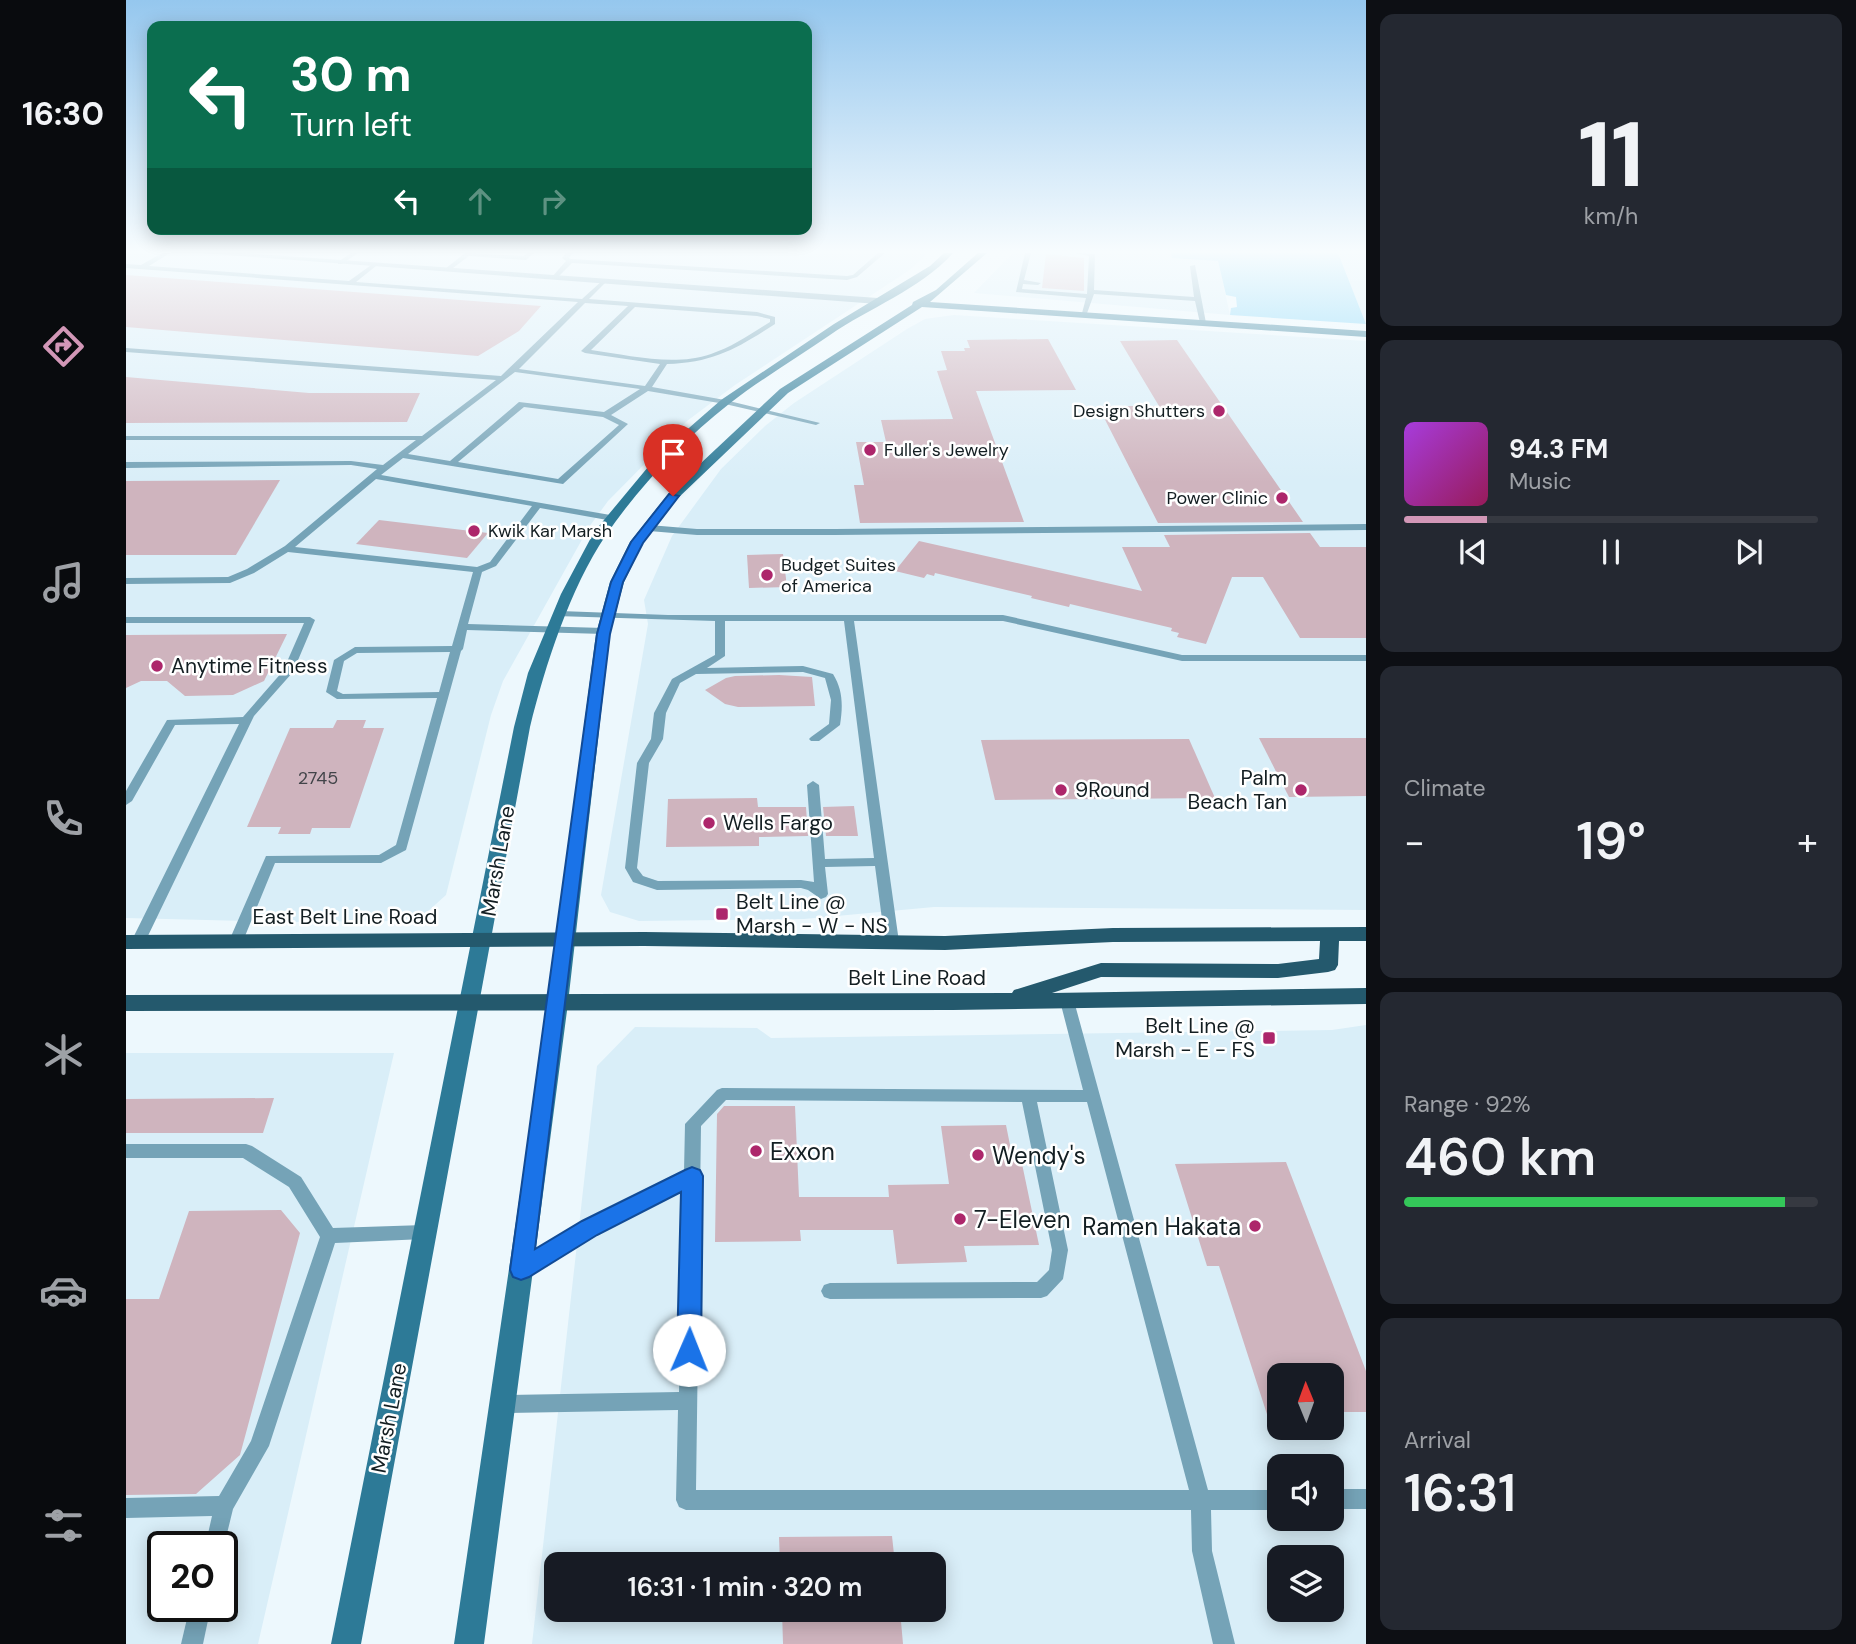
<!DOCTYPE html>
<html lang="en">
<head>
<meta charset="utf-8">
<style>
	body { margin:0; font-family:"DM Sans",sans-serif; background:#242831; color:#f1f3f6; height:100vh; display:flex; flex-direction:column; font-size:26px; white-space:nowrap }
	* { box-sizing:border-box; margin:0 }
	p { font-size:23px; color:#9ea1a6 }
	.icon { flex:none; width:38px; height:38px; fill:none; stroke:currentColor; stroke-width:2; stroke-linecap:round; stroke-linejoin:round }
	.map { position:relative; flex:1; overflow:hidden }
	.sheet { display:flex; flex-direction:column; gap:14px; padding:14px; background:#0d0f14; width:490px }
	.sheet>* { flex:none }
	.guide { position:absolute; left:21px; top:21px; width:665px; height:214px; border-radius:14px; box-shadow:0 4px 18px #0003; background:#0b6e4f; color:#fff; overflow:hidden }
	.needle { width:46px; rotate:359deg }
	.fabs { position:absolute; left:1141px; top:1363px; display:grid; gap:14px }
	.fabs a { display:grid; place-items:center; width:77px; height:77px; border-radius:14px; background:#171b24; box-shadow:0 4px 18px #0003; font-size:35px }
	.speed { position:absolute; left:21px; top:1531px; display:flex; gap:14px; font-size:35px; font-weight:700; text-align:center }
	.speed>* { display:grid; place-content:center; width:91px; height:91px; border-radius:50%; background:#171b24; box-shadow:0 4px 18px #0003; line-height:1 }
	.speed .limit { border:4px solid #111; border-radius:10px; background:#fff; color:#111 }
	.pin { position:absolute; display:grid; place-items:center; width:60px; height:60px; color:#fff; margin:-72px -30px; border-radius:50% 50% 50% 0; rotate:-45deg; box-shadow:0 0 7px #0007 }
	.pin .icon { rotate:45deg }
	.me { position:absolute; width:77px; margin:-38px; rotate:1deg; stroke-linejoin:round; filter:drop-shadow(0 0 5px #0008) }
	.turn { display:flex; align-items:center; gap:24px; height:147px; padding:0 28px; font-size:32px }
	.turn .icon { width:91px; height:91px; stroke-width:2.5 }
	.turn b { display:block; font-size:49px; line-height:60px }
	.lanes { display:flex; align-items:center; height:66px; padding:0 28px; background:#0003; justify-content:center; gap:35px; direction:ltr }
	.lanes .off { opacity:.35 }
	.big { font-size:52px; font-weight:600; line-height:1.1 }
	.sheet .tile { flex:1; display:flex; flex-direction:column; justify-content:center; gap:10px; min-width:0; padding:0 24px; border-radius:14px; background:#242831 }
	.sheet .dial { align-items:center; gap:0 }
	.dial b { font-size:91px; line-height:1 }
	.song { display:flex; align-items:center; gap:21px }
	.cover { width:84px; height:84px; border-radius:10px; background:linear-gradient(135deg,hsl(280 70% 55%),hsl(330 70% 35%)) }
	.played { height:7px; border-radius:4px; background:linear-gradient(90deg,#d297b7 20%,#363941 20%) }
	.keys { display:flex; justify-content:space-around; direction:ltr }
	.heat { display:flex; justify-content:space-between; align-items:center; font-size:38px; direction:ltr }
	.charge { height:10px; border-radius:5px; background:linear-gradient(90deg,#34c759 92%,#363941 0) }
	.trip { position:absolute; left:418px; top:1552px; width:402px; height:70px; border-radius:14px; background:#171b24; box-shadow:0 4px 18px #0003; font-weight:600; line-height:70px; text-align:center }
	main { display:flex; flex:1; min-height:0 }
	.menu { display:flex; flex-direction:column; width:126px; justify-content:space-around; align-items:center; background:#090b0e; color:#9ea1a6 }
	.menu .icon { width:49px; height:49px }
	.menu .active { color:#d297b7 }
	.menu b { font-size:32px; color:#f1f3f6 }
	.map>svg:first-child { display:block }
	.built { fill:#d9eef8; fill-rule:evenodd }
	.green { fill:#7dd3f7 }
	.building { fill:#cfb4be }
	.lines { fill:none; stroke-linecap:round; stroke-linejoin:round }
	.lane { fill:#75a3b7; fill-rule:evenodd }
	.street { fill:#75a3b7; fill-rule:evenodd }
	.secondary { fill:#2d7a97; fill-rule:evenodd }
	.primary { fill:#24596d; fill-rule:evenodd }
	.route { fill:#1a73e8; stroke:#114b97; stroke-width:2 }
	.poi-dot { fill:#ad266b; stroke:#fff; stroke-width:2.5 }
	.labels { text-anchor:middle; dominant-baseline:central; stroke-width:5; stroke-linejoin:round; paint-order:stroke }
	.far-poi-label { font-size:18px; fill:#131e22; stroke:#fff; text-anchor:start }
	.number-label { font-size:18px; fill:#424449 }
	.poi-label { font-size:21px; fill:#131e22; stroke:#fff; text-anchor:start }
	.street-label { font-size:21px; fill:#131e22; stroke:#fff }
	.near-poi-label { font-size:24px; fill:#131e22; stroke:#fff; text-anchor:start }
</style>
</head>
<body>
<main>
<nav class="menu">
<b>16:30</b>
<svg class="icon active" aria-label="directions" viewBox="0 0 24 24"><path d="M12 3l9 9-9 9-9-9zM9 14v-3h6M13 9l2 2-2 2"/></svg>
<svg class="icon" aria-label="music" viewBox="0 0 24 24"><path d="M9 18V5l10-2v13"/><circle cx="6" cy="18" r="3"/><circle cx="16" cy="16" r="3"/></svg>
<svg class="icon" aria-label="phone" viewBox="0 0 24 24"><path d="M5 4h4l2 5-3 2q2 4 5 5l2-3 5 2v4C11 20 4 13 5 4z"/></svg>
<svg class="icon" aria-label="climate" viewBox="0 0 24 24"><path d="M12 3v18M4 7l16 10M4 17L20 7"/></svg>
<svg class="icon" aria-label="car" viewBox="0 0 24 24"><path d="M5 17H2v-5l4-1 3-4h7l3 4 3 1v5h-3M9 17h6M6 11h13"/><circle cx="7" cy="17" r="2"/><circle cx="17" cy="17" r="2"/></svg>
<svg class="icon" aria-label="filters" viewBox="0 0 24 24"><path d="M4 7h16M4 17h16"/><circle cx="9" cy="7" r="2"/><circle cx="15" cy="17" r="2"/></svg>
</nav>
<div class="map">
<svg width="1240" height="1644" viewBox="0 0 1240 1644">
	<rect width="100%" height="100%" fill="#edf8fd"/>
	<!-- built -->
	<g class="built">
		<path d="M 0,253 L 802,253 L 785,269 L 609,385 L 561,421 L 482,501 L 463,527 L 377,681 L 365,715 L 320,895 L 300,913 L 272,921 L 166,922 L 0,918 Z"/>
		<path d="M 887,253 L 1045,253 L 1046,258 L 1092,261 L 1104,315 L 848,293 Z"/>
		<path d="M 1212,253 L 1240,253 L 1240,324 Z"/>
		<path d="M 828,315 L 1240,341 L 1240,910 L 808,907 L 678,919 L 513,921 L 484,912 L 475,895 L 522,624 L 518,600 L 546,536 L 595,469 L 639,426 L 668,403 L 781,329 L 799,319 Z"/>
		<path d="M 1240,1025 L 1240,1644 L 406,1644 L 471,1066 L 509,1027 L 631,1028 L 645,1038 L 1206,1030 ZM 1153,1376 L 1206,1376 L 1206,1428 L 1153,1428 ZM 1153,1466 L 1206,1466 L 1206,1519 L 1153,1519 ZM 1153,1558 L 1206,1558 L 1206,1610 L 1153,1610 ZM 430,1564 L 808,1564 L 808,1610 L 430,1610 Z"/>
		<path d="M 0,1053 L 268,1053 L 132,1644 L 0,1644 ZM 37,1547 L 96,1547 L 96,1606 L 37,1606 Z"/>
	</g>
	<!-- green -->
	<path class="green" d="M 1045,253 L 1212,253 L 1240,324 L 1104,315 L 1105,308 L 1111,307 L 1110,297 L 1100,295 L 1092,261 L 1046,258 Z"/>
	<!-- building -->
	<g class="building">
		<path d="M 920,254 L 958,258 L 958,291 L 916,288 Z"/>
		<path d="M 0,275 L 415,306 L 393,331 L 352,356 L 0,327 Z"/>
		<path d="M 922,339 L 950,390 L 850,391 L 898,522 L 734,523 L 728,485 L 738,485 L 730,442 L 760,442 L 755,420 L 827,419 L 811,371 L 821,370 L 815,351 L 839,351 L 838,348 L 844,348 L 841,340 Z"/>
		<path d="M 1051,340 L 1177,522 L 1032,523 L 972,406 L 1033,406 L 994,341 Z"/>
		<path d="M 0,377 L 183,393 L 294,393 L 281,422 L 0,423 Z"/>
		<path d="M 154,480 L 110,555 L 0,555 L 0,481 Z"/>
		<path d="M 253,520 L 362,533 L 341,558 L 230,544 Z"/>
		<path d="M 1184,533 L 1194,547 L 1240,547 L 1240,638 L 1174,638 L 1137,577 L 1106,577 L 1080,644 L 1051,637 L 1053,633 L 1045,631 L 1046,628 L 944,604 L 943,607 L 905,598 L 906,596 L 809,573 L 808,576 L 801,574 L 798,578 L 769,571 L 793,541 L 1016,591 L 996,547 L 1044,547 L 1038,535 Z"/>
		<path d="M 657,554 L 661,587 L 623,588 L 621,555 Z"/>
		<path d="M 161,634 L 138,681 L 107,695 L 59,696 L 41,681 L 15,681 L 0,688 L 0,635 Z"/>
		<path d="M 653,675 L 686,677 L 689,706 L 612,707 L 599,704 L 579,690 L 600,678 L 609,676 Z"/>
		<path d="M 211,720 L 240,720 L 237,728 L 258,728 L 224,828 L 186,828 L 184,834 L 152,834 L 155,827 L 121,827 L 164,728 L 207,728 Z"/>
		<path d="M 1133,738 L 1240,738 L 1240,796 L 1163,797 Z"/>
		<path d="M 1063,739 L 1089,798 L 869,800 L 855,740 Z"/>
		<path d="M 631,798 L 632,807 L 680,807 L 682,836 L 633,837 L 633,846 L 540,847 L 542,799 Z"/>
		<path d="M 728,806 L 732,836 L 700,836 L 697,807 Z"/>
		<path d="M 148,1098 L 137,1133 L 0,1133 L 0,1099 Z"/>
		<path d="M 598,1106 L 669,1106 L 673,1197 L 763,1197 L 762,1185 L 823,1184 L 815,1126 L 880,1125 L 887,1160 L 895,1159 L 913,1245 L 838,1246 L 841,1262 L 771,1264 L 767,1230 L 674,1230 L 675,1241 L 589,1242 L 591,1114 Z"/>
		<path d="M 1160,1162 L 1240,1371 L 1240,1412 L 1206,1412 L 1206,1376 L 1153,1376 L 1153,1436 L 1148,1436 L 1093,1266 L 1081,1266 L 1049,1164 Z"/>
		<path d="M 155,1210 L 174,1233 L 114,1455 L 70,1494 L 0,1495 L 0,1299 L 33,1299 L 63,1211 Z"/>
		<path d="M 766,1536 L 769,1564 L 654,1564 L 653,1537 Z"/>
		<path d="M 656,1610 L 774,1610 L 777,1644 L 657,1644 Z"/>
	</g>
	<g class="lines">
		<!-- lane -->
		<g class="lane">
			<path d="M 36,253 L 44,253 L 23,266 L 223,281 L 248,263 L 250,266 L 230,282 L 456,299 L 477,280 L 479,283 L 463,299 L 631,312 L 649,317 L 649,324 C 612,348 587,363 541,364 L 526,387 L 599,400 L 694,423 L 690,425 L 599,404 L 522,391 L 485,415 L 502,424 L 437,484 L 277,458 L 255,475 L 490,516 L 491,518 L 487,521 L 414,508 L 370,566 L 356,572 L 342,624 L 478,628 L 483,631 L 478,634 L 341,630 L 337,649 L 335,651 L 280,850 L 255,863 L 149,863 L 117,941 L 115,944 L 105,944 L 103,941 L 140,856 L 253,855 L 270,845 L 311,698 L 211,699 L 200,692 L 208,660 L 229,647 L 326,646 L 347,572 L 162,552 L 128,573 L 104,583 L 0,584 L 0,578 L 102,577 L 121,569 L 159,546 L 251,469 L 225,465 L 0,468 L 0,462 L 225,461 L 257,465 L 290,440 L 0,440 L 0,436 L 296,436 L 370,380 L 0,352 L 0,348 L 375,376 L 452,302 L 0,268 L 0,264 L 15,265 ZM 459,303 L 502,306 L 455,351 L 459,353 L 534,364 L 519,386 L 393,369 ZM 509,307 L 631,316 L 644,319 L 644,322 C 625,334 606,347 585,354 C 547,367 503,355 465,350 ZM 389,372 L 514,389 L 478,412 L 393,402 L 324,461 L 282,454 ZM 398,407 L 477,417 L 493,425 L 432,479 L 332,462 ZM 250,479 L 406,506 L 364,562 L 351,567 L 169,547 ZM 324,652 L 313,692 L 217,694 L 211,691 L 218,661 L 231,653 Z"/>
			<path d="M 225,253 L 232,253 L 216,264 L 212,264 L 212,262 Z"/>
			<path d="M 339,253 L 398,256 L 401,253 L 408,253 L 400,260 L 343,256 L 323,271 L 319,271 L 319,269 Z"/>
			<path d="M 440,253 L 447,253 L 443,258 L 445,259 L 721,276 L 727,275 L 752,253 L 759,253 L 731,277 L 721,280 L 446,263 L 430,279 L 426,279 L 426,277 L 440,261 L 436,258 Z"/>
			<path d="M 899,253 L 905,253 L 898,280 L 915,283 L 912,285 L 897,284 L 896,289 L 961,294 L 963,256 L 949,253 L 969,254 L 968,290 L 1068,297 L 1064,266 L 1069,265 L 1080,323 L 1077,325 L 1074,323 L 1069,301 L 968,294 L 960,316 L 955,317 L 960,298 L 890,292 Z"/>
			<path d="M 1240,524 L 1240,530 L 709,535 L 571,535 L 523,531 L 518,528 L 523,525 L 571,529 L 709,529 Z"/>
			<path d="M 434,611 L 542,615 L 877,615 L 1056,655 L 1240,655 L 1240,661 L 1056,661 L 877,621 L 728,621 L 773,942 L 771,945 L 761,945 L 759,942 L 749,866 L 699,867 L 702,894 L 700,897 L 695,899 L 682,890 L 675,888 L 531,890 L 507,882 L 499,868 L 511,763 L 525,739 L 528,713 L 546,679 L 589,655 L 589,621 L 430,616 L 430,612 ZM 599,621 L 718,621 L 748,858 L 699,859 L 693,785 L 687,781 L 681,785 L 688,882 L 675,880 L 532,881 L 517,876 L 511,868 L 523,763 L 537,739 L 540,713 L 554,683 L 570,674 L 677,672 L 699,678 L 705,700 L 703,724 L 685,737 L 683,739 L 685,741 L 693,741 L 714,725 C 717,706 717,690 707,674 L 677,666 L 581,668 L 599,656 Z"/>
			<path d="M 0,617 L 184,617 L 189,620 L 167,672 L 128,716 L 19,942 L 17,945 L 7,945 L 5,942 L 113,724 L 49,725 L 6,801 L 0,805 L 0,791 L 41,720 L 117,717 L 157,671 L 178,623 L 0,623 Z"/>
			<path d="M 941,996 L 946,997 L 948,1001 L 1082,1490 L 1153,1490 L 1153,1510 L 1085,1510 L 1086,1551 L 1109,1644 L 1087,1644 L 1066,1551 L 1065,1510 L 560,1510 L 553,1507 L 550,1500 L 552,1410 L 377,1413 L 370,1411 L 368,1404 L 370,1397 L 377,1395 L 553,1392 L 558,1188 L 469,1233 L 402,1275 L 396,1277 L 390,1275 L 387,1269 L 390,1263 L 457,1223 L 558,1172 L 559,1124 L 591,1090 L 596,1088 L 957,1090 L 934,1001 L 936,997 ZM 600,1100 L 896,1102 L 926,1250 L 923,1270 L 911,1282 L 704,1283 L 698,1285 L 695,1291 L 698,1297 L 704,1299 L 915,1298 L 921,1296 L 937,1279 L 942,1250 L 911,1102 L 961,1102 L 1063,1490 L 570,1490 L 575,1126 Z"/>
			<path d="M 0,1144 L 120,1144 L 126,1146 L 175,1177 L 207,1228 L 298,1225 L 304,1227 L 306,1232 L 304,1237 L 298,1239 L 209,1243 L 143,1446 L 107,1509 L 96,1554 L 96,1547 L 79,1547 L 86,1516 L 0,1518 L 0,1498 L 93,1496 L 125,1441 L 194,1237 L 163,1187 L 117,1158 L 0,1158 Z"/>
			<rect x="1206" y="1489" width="34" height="20"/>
			<path d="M 64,1606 L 85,1606 L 77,1644 L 55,1644 Z"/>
		</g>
		<!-- street -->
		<path class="street" d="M 74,253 L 117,253 L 752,298 L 757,301 L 752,304 Z"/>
		<!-- secondary -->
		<g class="secondary">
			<path d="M 818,253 L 827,253 C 795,289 743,308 704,335 C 671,358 635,379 603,404 C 557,440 513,487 480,535 C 444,588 419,666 404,727 L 235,1644 L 205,1644 L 388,727 L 402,673 L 435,594 L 468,532 L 532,455 L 595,400 L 708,324 L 804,266 Z"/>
			<path d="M 852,253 L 861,253 L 804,302 L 1240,331 L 1240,337 L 796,307 L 662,393 L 551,499 L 517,543 L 498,582 L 484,634 L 442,1003 L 358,1644 L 328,1644 L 422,1003 L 470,634 L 484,582 L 504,542 L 543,493 L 654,389 L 786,305 L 787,302 L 810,290 Z"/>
		</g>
		<!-- primary -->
		<path class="primary" d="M 1240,927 L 1240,941 L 1213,941 L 1212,965 L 1209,970 L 1202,972 L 1152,978 L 975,977 L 926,993 L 1240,988 L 1240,1004 L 827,1010 L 0,1011 L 0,995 L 886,993 L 888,990 L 975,963 L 1152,964 L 1193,959 L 1194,941 L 987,942 L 819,950 L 518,946 L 0,949 L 0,935 L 518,932 L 819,936 L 987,928 Z"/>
	</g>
	<!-- sky -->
	<linearGradient id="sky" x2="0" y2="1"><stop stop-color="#95c7ee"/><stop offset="0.52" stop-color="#f7fcfe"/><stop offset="1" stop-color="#f7fcfe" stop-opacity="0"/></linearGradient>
	<rect width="1240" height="483" fill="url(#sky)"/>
	<!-- route -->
	<path class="route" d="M 543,494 L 553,496 L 517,543 L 497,582 L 484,634 L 409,1249 L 456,1221 L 559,1170 L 566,1167 L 574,1170 L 577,1176 L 575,1350 L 571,1358 L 563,1361 L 555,1358 L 551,1350 L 555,1192 L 471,1235 L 403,1277 L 395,1280 L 387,1277 L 384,1270 L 471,634 L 485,582 L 505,542 Z"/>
	<!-- markers -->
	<g class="poi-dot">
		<circle cx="1093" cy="411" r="7"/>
		<circle cx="744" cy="450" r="7"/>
		<circle cx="1156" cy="498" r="7"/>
		<circle cx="348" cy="531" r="7"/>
		<circle cx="641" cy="575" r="7"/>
		<circle cx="31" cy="666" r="7"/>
		<circle cx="935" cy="790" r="7"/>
		<circle cx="1175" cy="790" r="7"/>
		<circle cx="583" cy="823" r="7"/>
		<rect x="589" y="907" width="14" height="14" rx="3.5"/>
		<rect x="1136" y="1031" width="14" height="14" rx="3.5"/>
		<circle cx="630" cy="1151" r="7"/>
		<circle cx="852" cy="1155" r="7"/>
		<circle cx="834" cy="1219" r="7"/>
		<circle cx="1129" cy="1226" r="7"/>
	</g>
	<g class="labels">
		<!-- far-poi labels -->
		<g class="far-poi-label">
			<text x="1079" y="411" text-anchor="end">Design Shutters</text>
			<text x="758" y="450">Fuller's Jewelry</text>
			<text x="1142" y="498" text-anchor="end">Power Clinic</text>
			<text x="362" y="531">Kwik Kar Marsh</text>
			<text x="655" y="565">Budget Suites<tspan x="655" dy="21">of America</tspan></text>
		</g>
		<!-- number labels -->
		<g class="number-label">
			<text x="192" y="778">2745</text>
		</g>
		<!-- poi labels -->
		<g class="poi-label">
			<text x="45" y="666">Anytime Fitness</text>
			<text x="1161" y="778" text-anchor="end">Palm<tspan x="1161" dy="24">Beach Tan</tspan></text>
			<text x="949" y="790">9Round</text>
			<text x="597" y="823">Wells Fargo</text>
			<text x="610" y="902">Belt Line @<tspan x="610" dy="24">Marsh - W - NS</tspan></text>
			<text x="1129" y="1026" text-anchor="end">Belt Line @<tspan x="1129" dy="24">Marsh - E - FS</tspan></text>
		</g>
		<!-- street labels -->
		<g class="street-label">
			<text transform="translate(372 861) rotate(-80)">Marsh Lane</text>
			<text x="219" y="917">East Belt Line Road</text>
			<text x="791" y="978">Belt Line Road</text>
			<text transform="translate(263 1418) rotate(-79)">Marsh Lane</text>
		</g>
		<!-- near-poi labels -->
		<g class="near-poi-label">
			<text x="644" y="1151">Exxon</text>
			<text x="866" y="1155">Wendy's</text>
			<text x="848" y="1219">7-Eleven</text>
			<text x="1115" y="1226" text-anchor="end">Ramen Hakata</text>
		</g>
	</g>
</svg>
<div class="fabs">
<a><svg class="needle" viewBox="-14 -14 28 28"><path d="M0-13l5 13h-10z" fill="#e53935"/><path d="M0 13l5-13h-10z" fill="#9ea1a6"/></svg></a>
<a><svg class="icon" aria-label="sound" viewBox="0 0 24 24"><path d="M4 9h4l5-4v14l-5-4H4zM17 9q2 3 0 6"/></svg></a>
<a><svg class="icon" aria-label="layers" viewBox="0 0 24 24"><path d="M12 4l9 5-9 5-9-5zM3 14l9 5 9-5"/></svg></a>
</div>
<div class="speed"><div class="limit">20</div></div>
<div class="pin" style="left:547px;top:496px;background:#d93025"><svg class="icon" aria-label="arrive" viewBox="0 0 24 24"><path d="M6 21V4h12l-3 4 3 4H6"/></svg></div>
<svg class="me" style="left:563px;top:1350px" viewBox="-20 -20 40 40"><circle r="19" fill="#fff"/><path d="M0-13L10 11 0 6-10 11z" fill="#1a73e8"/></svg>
<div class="trip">16:31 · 1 min · 320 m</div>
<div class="guide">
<div class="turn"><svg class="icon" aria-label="left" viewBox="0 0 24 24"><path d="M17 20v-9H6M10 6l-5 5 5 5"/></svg><div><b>30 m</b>Turn left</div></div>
<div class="lanes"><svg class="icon" aria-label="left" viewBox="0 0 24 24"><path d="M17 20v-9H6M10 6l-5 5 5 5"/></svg><svg class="icon off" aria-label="ahead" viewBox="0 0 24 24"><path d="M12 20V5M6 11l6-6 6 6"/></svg><svg class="icon off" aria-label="right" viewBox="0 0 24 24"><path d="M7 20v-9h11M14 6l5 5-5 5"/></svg></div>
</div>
</div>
<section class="sheet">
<div class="tile dial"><b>11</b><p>km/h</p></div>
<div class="tile">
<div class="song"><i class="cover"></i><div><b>94.3 FM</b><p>Music</p></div></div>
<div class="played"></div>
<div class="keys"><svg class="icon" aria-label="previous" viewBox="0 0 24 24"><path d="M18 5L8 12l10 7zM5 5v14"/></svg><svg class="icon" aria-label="pause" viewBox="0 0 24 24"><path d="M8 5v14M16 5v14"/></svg><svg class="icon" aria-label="next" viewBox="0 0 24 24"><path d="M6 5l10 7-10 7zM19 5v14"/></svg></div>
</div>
<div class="tile"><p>Climate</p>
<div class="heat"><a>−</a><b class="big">19°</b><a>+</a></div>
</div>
<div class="tile"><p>Range · 92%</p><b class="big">460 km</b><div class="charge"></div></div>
<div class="tile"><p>Arrival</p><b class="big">16:31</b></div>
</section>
</main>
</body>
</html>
